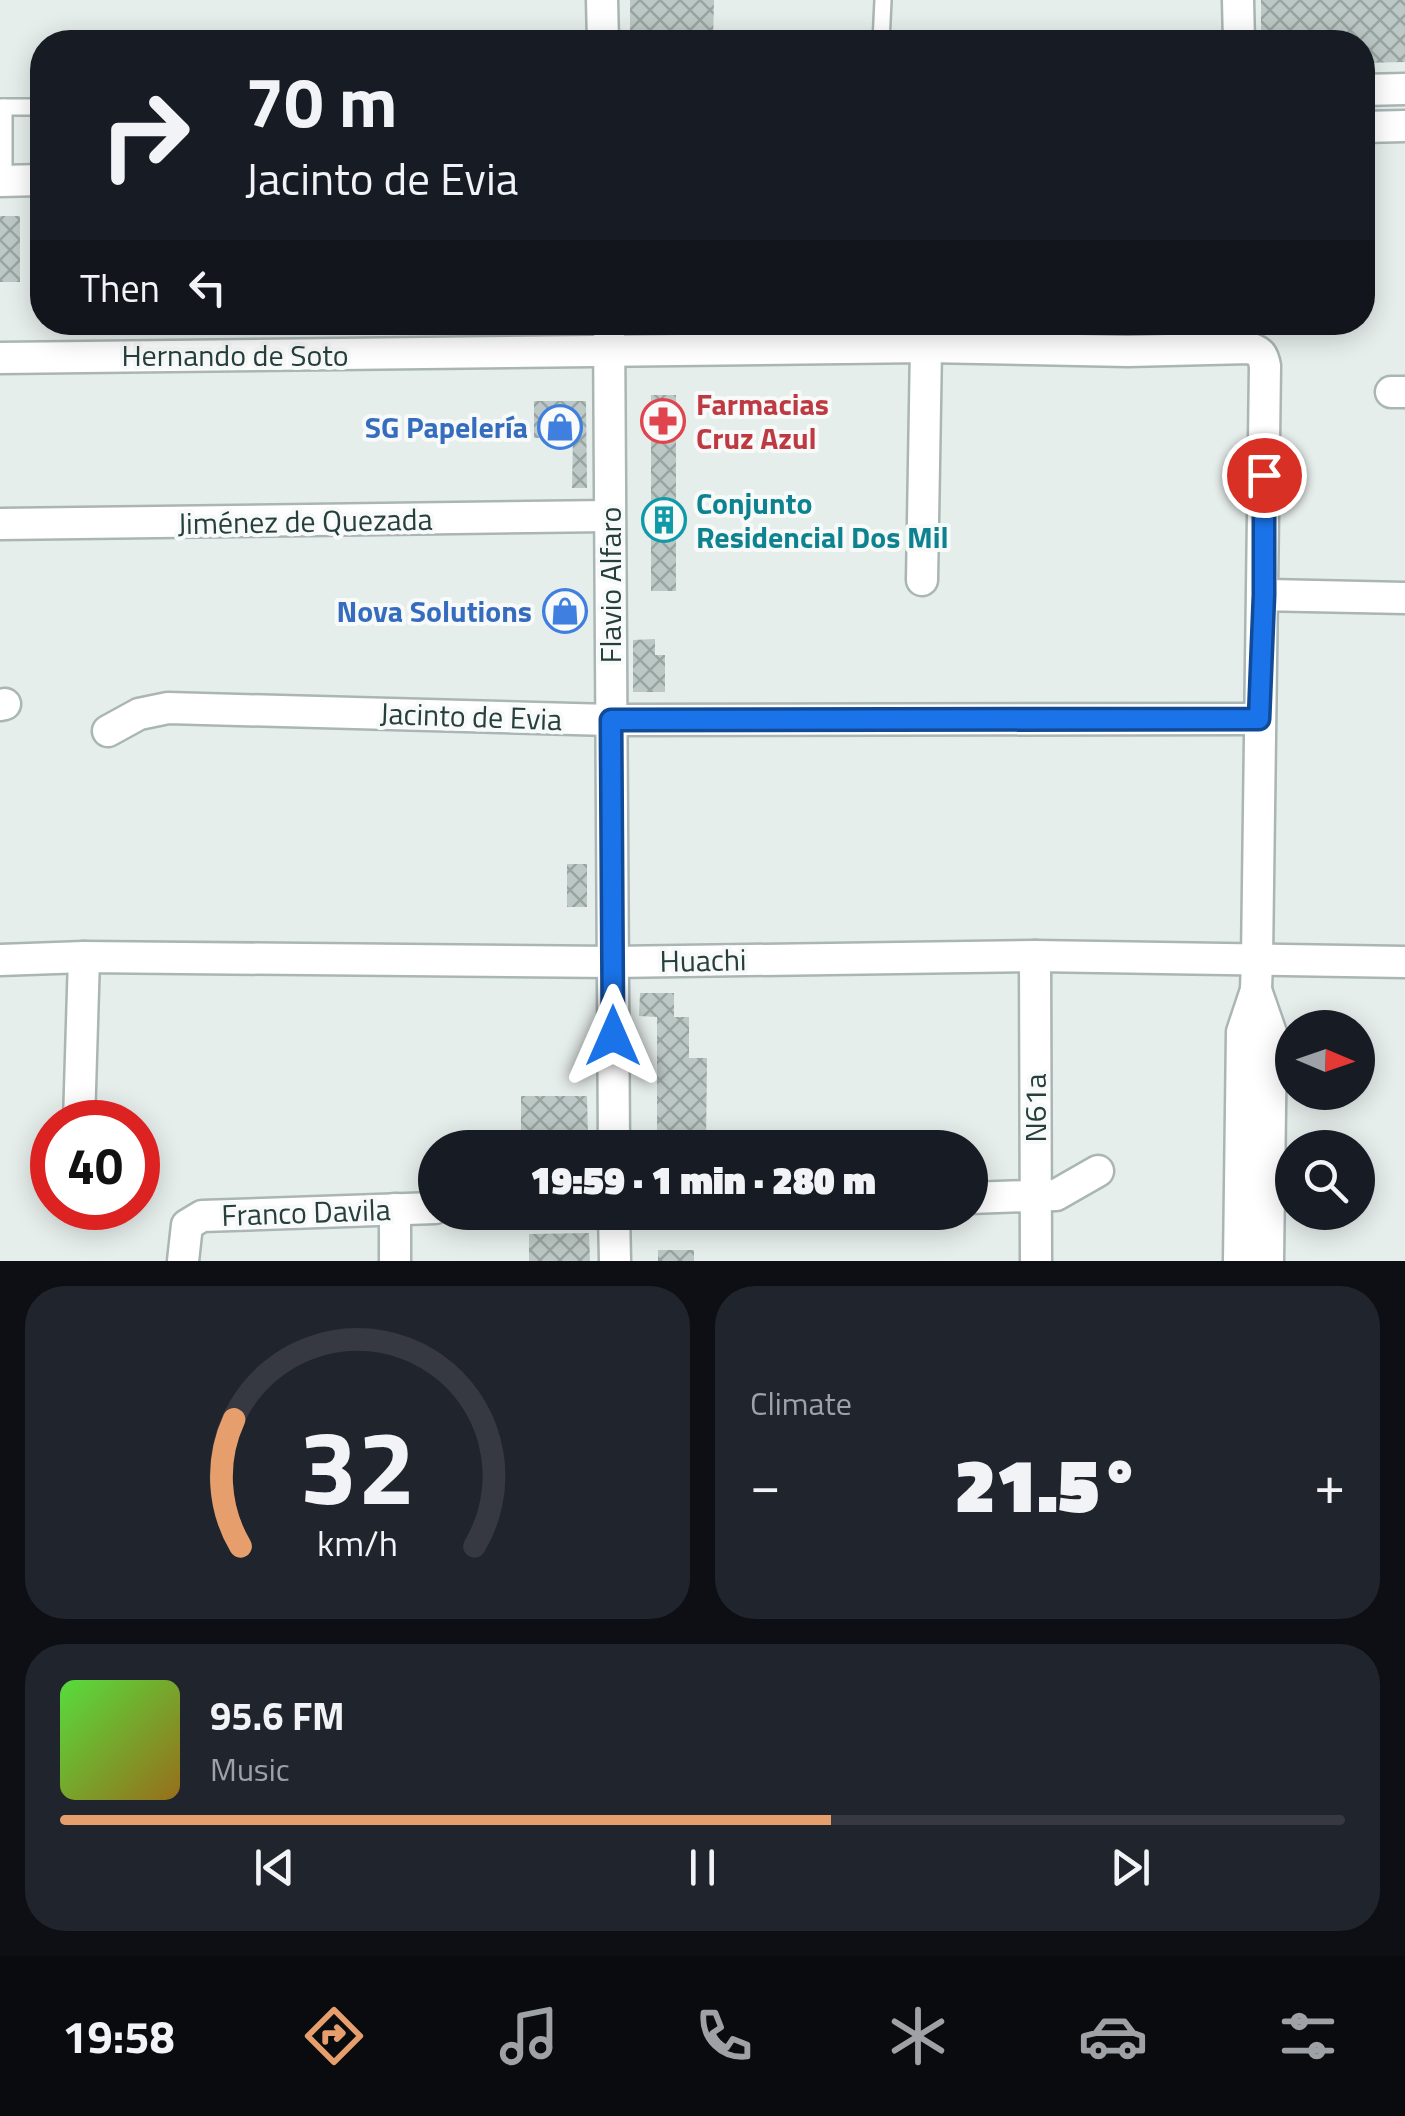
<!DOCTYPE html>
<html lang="en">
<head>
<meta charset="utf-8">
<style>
	body { margin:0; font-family:"Titillium Web",sans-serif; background:#20242c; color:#f1f3f6; height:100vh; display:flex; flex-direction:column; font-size:38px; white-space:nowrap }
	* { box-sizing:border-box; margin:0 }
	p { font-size:32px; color:#9ea1a6 }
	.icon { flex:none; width:55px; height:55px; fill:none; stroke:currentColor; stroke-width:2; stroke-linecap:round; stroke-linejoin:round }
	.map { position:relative; height:1261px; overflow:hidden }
	.details { display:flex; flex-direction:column; gap:25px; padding:25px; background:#0d0f14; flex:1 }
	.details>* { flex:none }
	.top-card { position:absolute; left:30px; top:30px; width:1345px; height:305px; border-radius:40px; box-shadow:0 5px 25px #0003; background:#171b24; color:#f1f3f6; overflow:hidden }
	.needle { width:65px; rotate:92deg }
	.fabs { position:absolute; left:1275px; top:1010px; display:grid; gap:20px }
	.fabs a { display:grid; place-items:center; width:100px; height:100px; border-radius:50%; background:#171b24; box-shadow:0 5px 25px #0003; font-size:50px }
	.speed { position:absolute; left:30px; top:1100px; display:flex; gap:20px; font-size:50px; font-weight:700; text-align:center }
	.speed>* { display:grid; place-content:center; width:130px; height:130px; border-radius:50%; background:#171b24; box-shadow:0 5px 25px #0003; line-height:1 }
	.speed .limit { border:15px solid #d22; background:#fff; color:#111 }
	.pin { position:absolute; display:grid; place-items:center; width:85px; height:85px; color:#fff; margin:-42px; border:5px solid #fff; border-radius:50%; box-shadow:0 2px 10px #0007 }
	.me { position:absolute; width:110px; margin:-55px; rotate:0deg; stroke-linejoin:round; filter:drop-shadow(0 0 8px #0008) }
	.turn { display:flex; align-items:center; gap:35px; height:210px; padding:0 50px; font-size:45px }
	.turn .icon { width:130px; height:130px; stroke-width:2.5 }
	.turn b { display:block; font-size:70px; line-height:85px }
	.then { display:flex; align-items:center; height:95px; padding:0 50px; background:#0003; gap:20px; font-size:38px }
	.big { font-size:75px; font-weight:800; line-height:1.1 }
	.details .card { flex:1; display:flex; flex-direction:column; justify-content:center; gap:15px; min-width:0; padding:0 35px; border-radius:40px; background:#20242c }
	.details .dial { align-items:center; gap:0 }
	.dial svg { height:260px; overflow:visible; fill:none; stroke:#363941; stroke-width:7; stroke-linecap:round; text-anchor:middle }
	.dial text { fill:#f1f3f6; stroke:none }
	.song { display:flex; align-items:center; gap:30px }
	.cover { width:120px; height:120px; border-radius:15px; background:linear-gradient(135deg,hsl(110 70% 55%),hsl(40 70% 35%)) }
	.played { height:10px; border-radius:5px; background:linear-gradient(90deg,#e69f6c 60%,#363941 60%) }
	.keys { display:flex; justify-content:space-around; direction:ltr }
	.heat { display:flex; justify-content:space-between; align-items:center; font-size:55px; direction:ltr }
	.details .tiles { flex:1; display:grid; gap:25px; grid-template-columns:1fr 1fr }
	.card:last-child { grid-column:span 2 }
	.trip { position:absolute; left:418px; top:1130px; width:570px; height:100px; border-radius:50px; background:#171b24; box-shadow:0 5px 25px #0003; font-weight:800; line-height:100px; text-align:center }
	.dock { display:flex; height:160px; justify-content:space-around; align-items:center; background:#090b0e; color:#9ea1a6 }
	.dock .icon { width:70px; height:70px }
	.dock .on { color:#e69f6c }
	.dock b { font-size:45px; color:#f1f3f6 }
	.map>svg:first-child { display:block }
	.building { fill:url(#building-cross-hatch) }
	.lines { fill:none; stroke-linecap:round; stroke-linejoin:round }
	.service-casing { stroke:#a9b6b4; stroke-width:20 }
	.minor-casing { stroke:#a9b6b4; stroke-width:35 }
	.tertiary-casing { stroke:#a9b6b4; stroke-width:35 }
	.service { stroke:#fff; stroke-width:15 }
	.minor { stroke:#fff; stroke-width:30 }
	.tertiary { stroke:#fff; stroke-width:30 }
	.route-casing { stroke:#114b97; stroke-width:25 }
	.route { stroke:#1a73e8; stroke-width:18 }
	.labels { text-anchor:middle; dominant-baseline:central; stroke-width:8; stroke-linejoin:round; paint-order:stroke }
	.street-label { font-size:30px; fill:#263f3c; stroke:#f7faf9 }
	.health-label { font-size:30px; font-weight:bold; fill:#be3a42; stroke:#f7faf9; text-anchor:start }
	.shop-label { font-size:30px; font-weight:bold; fill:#366cbe; stroke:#f7faf9; text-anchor:end }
	.culture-label { font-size:30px; font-weight:bold; fill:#0d838f; stroke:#f7faf9; text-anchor:start }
</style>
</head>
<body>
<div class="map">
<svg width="1405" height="1261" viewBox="0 0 1405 1261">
	<defs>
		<pattern id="building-cross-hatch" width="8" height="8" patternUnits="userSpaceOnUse" patternTransform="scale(2.5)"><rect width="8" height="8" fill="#bcc8c5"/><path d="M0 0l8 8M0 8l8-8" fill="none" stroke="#99a4a1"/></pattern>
	</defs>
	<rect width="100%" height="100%" fill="#e6eeec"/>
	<!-- building -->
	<g class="building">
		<path d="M 630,0 L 714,0 L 713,42 L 630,42 Z"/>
		<path d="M 1261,0 L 1405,0 L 1405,62 L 1362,63 L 1362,42 L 1261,42 Z"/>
		<rect x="0" y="216" width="20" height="66"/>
		<path d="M 643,322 L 704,322 L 704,336 L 654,336 Z"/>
		<rect x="651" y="395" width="25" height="196"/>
		<path d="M 534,401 L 586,401 L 587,488 L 572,488 L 573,437 L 534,438 Z"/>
		<path d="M 581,603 L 581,617 L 549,618 L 549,605 Z"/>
		<path d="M 655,639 L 655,655 L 665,655 L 665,692 L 633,692 L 633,640 Z"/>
		<rect x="567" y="864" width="20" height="43"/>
		<path d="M 640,993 L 674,993 L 674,1017 L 689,1017 L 689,1058 L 707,1058 L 706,1148 L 657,1148 L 657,1017 L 639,1016 Z"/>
		<path d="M 521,1096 L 587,1096 L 588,1138 L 521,1138 Z"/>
		<path d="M 589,1233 L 590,1261 L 529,1261 L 529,1234 Z"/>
		<rect x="658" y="1250" width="36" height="11"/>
	</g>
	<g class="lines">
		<!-- service casing -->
		<g class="service-casing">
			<g id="service">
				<path d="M 881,42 L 883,0"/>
				<path d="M 0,107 L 42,107"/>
				<path d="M 4,107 L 4,181"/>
			</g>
		</g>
		<!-- minor casing -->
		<g class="minor-casing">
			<g id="minor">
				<path d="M 1238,0 L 1239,42"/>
				<path d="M 0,358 L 926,347 L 1128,351 L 1250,348 C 1261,352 1263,355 1265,366 L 1257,959 L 1256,990 L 1242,1032 L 1239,1261"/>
				<path d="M 1391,392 L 1405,392"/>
				<path d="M 0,524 L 609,516"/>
				<path d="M 922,580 L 926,347"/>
				<path d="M 1264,595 L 1405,598"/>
				<path d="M 0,705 L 5,704"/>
				<path d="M 108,731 L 139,714 L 168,708 L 611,720 L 1259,719"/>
				<path d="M 1035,956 L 1036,1261"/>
				<path d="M 0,960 L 84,957 L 613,962 L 1035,956 L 1405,962"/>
				<path d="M 1256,990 L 1271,1033 L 1268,1261"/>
				<path d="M 79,1122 L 84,957"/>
				<path d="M 970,1198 L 1056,1195 L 1098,1171"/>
				<path d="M 183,1261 L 187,1225 L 202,1216 L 435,1208"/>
				<path d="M 395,1261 L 395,1209"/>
			</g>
		</g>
		<!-- tertiary casing -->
		<g class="tertiary-casing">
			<g id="tertiary">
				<path d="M 602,0 L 603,42"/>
				<path d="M 1362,90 L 1405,89"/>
				<path d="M 1362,127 L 1405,126"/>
				<path d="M 0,181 L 42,180"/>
				<path d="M 609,322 L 614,1148"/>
				<path d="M 614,1212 L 615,1261"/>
			</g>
		</g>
		<!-- service -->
		<use href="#service" class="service"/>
		<!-- minor -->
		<use href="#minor" class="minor"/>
		<!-- tertiary -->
		<use href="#tertiary" class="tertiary"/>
	</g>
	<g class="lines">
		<!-- route casing -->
		<g class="route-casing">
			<path id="route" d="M 613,1036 L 611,720 L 1259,719 L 1264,595 L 1264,475"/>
		</g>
		<!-- route -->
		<use href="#route" class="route"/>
	</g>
	<!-- icons -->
	<defs>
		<g id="pharmacy-ring" transform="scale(2.25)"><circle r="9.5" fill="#f7faf9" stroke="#e0444e" stroke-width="1.5"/><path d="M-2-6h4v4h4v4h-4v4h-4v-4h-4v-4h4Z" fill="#e0444e"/></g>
		<g id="shop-ring" transform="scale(2.25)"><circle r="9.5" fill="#f7faf9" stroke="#3f7fe0" stroke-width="1.5"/><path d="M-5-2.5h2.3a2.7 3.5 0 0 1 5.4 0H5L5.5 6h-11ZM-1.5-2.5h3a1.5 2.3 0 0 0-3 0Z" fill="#3f7fe0"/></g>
		<g id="building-ring" transform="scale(2.25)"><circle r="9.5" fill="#f7faf9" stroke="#0f9aa8" stroke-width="1.5"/><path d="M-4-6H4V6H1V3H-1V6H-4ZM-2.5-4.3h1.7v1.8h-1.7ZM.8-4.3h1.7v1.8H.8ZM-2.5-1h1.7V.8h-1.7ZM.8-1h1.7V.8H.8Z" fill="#0f9aa8"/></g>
	</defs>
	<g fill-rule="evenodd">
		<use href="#pharmacy-ring" x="663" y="421"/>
		<use href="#shop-ring" x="560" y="427"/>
		<use href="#building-ring" x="664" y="520"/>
		<use href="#shop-ring" x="565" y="611"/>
	</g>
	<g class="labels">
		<!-- street labels -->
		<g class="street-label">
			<text x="235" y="355">Hernando de Soto</text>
			<text transform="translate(305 521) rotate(-1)">Jiménez de Quezada</text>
			<text transform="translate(610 585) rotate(-90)">Flavio Alfaro</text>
			<text transform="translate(471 716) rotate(2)">Jacinto de Evia</text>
			<text transform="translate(703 960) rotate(-1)">Huachi</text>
			<text transform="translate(1035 1108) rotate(-90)">N61a</text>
			<text transform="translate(306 1212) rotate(-2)">Franco Davila</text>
		</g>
		<!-- health labels -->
		<g class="health-label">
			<text x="696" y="404">Farmacias<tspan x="696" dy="34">Cruz Azul</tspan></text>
		</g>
		<!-- shop labels -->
		<g class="shop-label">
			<text x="528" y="427">SG Papelería</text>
			<text x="532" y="611">Nova Solutions</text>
		</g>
		<!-- culture labels -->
		<g class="culture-label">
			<text x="696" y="503">Conjunto<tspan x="696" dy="34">Residencial Dos Mil</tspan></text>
		</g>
	</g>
</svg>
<div class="fabs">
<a><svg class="needle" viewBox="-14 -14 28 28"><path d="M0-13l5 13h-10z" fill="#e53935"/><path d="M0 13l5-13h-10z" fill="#9ea1a6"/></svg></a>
<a><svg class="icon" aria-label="search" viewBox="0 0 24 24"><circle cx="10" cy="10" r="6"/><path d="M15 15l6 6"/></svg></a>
</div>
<div class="speed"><div class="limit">40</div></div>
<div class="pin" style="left:1264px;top:475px;background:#d93025"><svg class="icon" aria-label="arrive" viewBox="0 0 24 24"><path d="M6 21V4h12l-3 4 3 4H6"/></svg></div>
<svg class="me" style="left:613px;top:1036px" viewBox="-20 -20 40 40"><path d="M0-17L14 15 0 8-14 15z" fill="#1a73e8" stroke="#fff" stroke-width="4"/></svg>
<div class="trip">19:59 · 1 min · 280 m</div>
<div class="top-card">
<div class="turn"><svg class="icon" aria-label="right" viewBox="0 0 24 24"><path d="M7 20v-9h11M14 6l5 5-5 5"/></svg><div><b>70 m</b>Jacinto de Evia</div></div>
<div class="then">Then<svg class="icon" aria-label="left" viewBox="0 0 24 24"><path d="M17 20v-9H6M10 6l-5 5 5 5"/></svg></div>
</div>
</div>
<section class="details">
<div class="tiles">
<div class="card dial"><svg viewBox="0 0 100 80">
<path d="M14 69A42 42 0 1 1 86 69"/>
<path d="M14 69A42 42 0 0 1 12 30" stroke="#e69f6c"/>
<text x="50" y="56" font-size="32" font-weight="700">32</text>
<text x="50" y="72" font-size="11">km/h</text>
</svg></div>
<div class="card"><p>Climate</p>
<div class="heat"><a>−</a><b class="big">21.5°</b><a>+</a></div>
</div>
<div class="card">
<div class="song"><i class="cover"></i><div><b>95.6 FM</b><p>Music</p></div></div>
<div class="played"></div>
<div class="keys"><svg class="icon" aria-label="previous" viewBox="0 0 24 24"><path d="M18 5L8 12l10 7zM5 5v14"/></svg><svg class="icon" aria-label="pause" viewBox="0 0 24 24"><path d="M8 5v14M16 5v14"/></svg><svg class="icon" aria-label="next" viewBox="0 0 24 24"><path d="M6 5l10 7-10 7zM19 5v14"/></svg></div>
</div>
</div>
</section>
<nav class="dock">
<b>19:58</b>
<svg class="icon on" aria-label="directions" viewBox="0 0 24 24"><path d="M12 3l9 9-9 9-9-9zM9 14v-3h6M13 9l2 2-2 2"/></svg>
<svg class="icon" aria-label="music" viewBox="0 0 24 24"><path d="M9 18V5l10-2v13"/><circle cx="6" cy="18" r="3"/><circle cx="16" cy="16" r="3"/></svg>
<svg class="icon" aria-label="phone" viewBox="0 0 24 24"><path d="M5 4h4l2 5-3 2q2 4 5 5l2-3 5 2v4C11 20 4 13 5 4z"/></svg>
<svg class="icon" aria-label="climate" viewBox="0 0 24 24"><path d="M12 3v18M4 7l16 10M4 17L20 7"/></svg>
<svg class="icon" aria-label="car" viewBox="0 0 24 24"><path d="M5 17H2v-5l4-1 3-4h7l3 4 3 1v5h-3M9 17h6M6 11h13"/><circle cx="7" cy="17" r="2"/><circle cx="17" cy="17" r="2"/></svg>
<svg class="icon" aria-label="filters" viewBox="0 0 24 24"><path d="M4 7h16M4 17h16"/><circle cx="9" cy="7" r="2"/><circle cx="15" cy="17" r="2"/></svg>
</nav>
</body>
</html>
